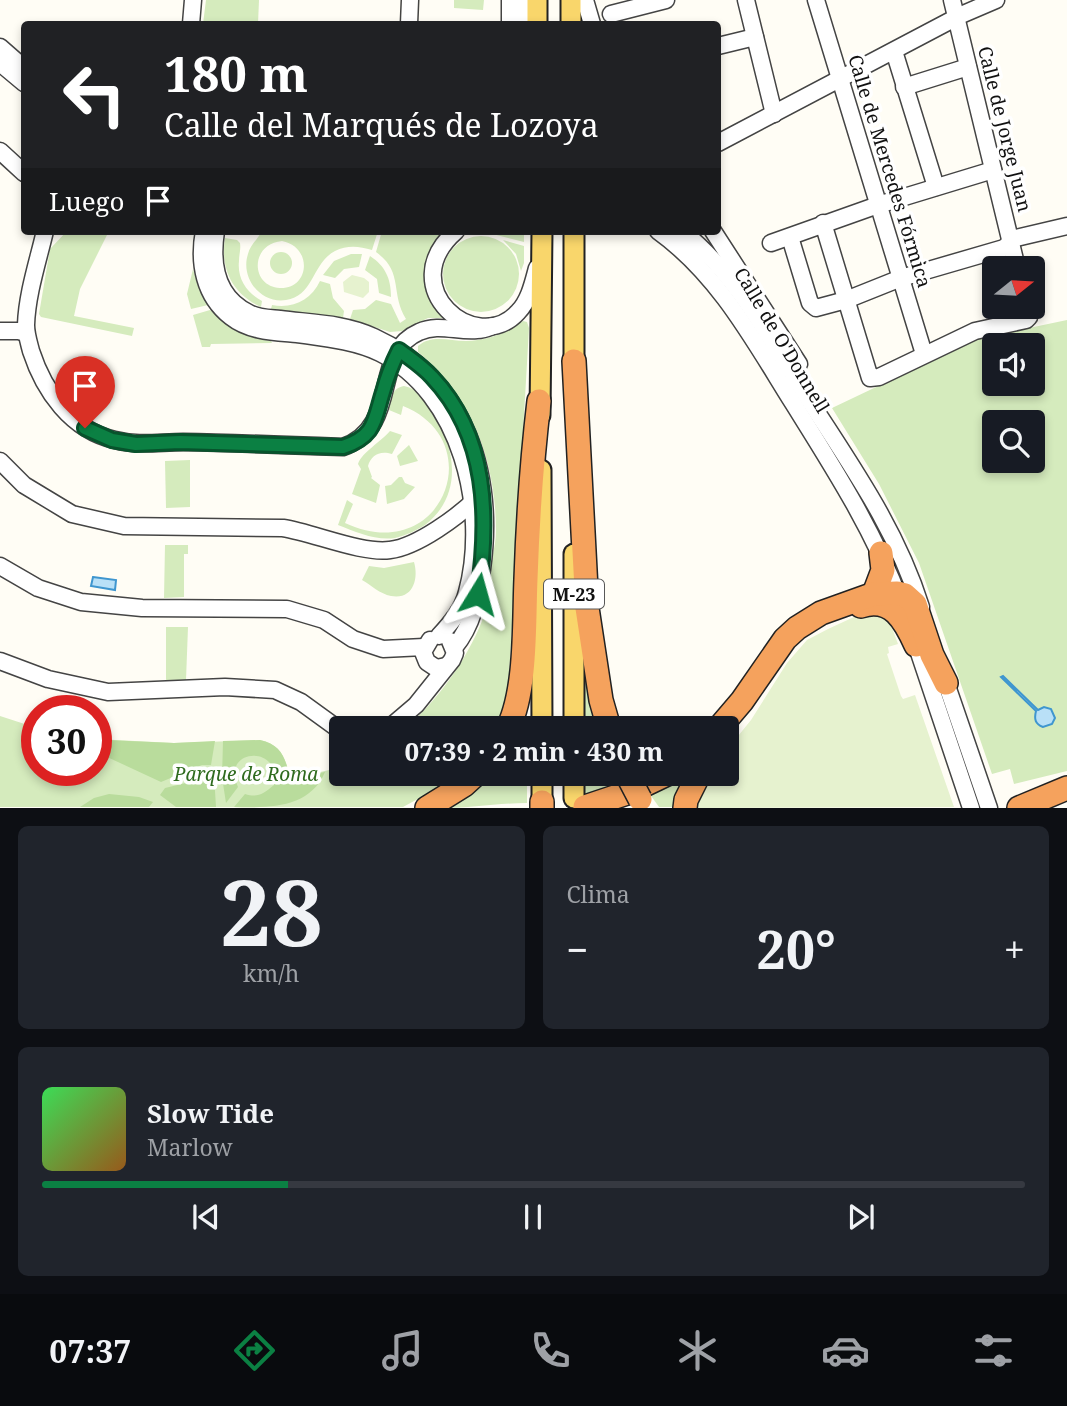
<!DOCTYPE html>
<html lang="es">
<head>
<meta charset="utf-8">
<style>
	body { margin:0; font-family:"Noto Serif",serif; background:#20242c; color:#f1f3f6; height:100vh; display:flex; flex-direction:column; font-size:26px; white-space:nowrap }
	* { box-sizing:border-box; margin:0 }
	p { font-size:23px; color:#9ea1a6 }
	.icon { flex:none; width:38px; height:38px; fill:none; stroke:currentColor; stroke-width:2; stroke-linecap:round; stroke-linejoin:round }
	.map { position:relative; height:808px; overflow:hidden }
	.sheet { display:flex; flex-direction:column; gap:18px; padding:18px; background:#0d0f14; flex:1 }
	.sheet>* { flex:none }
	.top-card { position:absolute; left:21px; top:21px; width:700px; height:214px; border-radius:7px; box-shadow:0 4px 10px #0003; background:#202124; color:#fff; overflow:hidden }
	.needle { width:46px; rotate:72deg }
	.buttons { position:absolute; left:982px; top:256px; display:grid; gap:14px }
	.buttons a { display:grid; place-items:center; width:63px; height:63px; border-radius:7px; background:#171b24; box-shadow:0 4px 10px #0003; font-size:35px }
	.speed { position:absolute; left:21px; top:695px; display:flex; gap:14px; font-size:35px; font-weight:700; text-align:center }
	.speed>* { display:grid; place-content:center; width:91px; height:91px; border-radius:50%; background:#171b24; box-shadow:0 4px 10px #0003; line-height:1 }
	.speed .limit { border:10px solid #d22; background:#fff; color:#111 }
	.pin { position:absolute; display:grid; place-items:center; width:60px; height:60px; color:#fff; margin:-72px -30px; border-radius:50% 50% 50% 0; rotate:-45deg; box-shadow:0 0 7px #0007 }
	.pin .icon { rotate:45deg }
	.me { position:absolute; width:77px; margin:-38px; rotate:8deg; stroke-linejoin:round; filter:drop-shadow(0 0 5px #0008) }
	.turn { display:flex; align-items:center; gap:24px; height:147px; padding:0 28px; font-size:32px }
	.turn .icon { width:91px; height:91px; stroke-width:2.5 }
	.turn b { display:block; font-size:49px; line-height:60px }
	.then { display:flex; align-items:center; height:66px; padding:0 28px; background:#0003; gap:14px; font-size:26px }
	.big { font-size:52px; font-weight:700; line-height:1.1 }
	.sheet .tile { flex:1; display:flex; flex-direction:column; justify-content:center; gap:10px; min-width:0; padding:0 24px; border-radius:10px; background:#20242c }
	.sheet .dial { align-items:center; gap:0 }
	.dial b { font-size:91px; line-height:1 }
	.song { display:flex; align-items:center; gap:21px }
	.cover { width:84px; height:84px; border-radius:10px; background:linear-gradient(135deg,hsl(130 70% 55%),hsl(30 70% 35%)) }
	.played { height:7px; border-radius:4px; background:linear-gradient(90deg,#0b8043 25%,#363941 25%) }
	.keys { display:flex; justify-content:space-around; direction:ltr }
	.heat { display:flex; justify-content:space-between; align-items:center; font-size:38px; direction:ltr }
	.sheet .tiles { flex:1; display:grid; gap:18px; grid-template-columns:1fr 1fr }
	.tile:last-child { grid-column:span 2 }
	.trip { position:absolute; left:329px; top:716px; width:410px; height:70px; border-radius:7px; background:#171b24; box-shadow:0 4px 10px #0003; font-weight:700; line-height:70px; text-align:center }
	.tab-bar { display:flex; height:112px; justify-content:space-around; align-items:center; background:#090b0e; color:#9ea1a6 }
	.tab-bar .icon { width:49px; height:49px }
	.tab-bar .on { color:#0b8043 }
	.tab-bar b { font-size:32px; color:#f1f3f6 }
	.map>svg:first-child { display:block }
	.green { fill:#d5ebbd; fill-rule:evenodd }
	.forest { fill:#b9dc9c }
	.pitch { fill:#e6f2cf }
	.water { fill:#b9e0f7; stroke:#3f96cf; stroke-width:2 }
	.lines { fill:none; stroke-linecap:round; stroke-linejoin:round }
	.minor-casing { stroke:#444; stroke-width:19 }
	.major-casing { stroke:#222; stroke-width:23 }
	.highway-casing { stroke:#222; stroke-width:26 }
	.minor { stroke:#fff; stroke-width:16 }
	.major { stroke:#f9d66b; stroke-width:19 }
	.highway { stroke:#f5a25d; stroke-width:23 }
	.highway-bridge-casing { stroke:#222; stroke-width:26; stroke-linecap:butt }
	.highway-bridge { stroke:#f5a25d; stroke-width:23 }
	.route-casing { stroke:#07532c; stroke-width:18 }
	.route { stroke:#0b8043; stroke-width:12 }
	.labels { text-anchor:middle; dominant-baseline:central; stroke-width:7; stroke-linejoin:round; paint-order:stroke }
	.shield { fill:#fff; stroke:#585858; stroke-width:2 }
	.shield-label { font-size:18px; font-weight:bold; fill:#111 }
	.street-label { font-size:19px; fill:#111; stroke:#fff }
	.park-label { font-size:19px; font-style:italic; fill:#2f6b1f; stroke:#fff }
</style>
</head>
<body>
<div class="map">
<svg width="1067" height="808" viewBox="0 0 1067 808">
	<rect width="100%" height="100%" fill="#fffdf5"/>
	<!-- green -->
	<g class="green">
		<path d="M 206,0 L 259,0 L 258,24 L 203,24 Z"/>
		<path d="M 454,0 L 484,0 L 483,10 L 454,8 Z"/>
		<path d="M 67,231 L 109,231 L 80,289 L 74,316 L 134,328 L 132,336 L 41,317 L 39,314 L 50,249 Z"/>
		<path d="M 262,231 L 378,231 L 372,250 C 359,246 347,245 335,251 C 312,263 314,296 286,300 C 261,304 240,278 248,254 C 250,245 258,239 262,231 ZM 282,241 C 313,247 310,289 280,288 C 250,286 250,244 282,241 Z"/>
		<path d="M 382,231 L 447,231 C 414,262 424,286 447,318 L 428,318 L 402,331 L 390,332 L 350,319 L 353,310 L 365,309 L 376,300 L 391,304 L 400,323 L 406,319 C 390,293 404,272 376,252 Z"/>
		<path d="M 524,231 L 524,242 L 485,232 L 488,231 Z"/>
		<circle cx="481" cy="274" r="38"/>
		<path d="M 225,238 L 237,240 L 240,243 C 241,250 239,254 239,261 C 237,279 247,293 262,301 L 261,307 C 232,294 220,268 225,238 Z"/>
		<path d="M 503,240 L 524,246 L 524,263 L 521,271 L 516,254 Z"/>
		<circle cx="281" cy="263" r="11"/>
		<path d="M 351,254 L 362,254 L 359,267 L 344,269 L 335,278 L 323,275 L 334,261 Z"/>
		<path d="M 370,256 C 385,266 391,278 391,297 L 379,293 L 377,279 L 365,270 Z"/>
		<path d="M 193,269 L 198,286 L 208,305 L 191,309 L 187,294 Z"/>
		<path d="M 320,281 L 330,284 L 333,298 L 344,311 L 343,318 L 271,309 L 272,305 C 293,309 311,300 320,281 Z"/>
		<path d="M 210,310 C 230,326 246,338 271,341 L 272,343 L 211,344 L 210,347 L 202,347 L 193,315 Z"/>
		<path d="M 1067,320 L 1067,771 L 1014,784 L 1010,769 L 992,774 L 919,563 L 879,484 L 832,408 L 977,339 ZM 994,345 L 1032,345 L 1032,383 L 994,383 ZM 994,422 L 1032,422 L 1032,460 L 994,460 Z"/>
		<path d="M 523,321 L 527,322 L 529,328 L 508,695 L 498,728 L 405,728 C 437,702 467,659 482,621 C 486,608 486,592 488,578 C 490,563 496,547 496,531 C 496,462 472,396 418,352 L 418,346 C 432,334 449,341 466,341 C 487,341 506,333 523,321 Z"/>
		<path d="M 404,386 C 417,388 424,399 431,409 C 456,446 464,495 425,525 C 417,530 405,536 395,538 C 376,541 356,532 338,525 L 347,500 L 353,504 L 345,523 C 442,568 491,441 403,406 L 401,415 L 389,410 C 390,399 392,388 404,386 Z"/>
		<path d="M 390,431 L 402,435 L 392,454 C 380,450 371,455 368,466 L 372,477 L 371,478 L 380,485 L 376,503 L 352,494 L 361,469 L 358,464 C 362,452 381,442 390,431 Z"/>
		<path d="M 409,445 L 418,461 L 400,466 L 397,456 Z"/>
		<path d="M 190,460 L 190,507 L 166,508 L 165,461 Z"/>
		<path d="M 399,477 L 402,477 L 405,483 L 415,487 L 404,499 L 387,504 L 385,486 L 391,485 Z"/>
		<path d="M 165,545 L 188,545 L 188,554 L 184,554 L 184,597 L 164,598 Z"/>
		<path d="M 414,562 C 419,579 413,600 391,596 C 380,594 371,585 362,580 L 369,566 L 384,568 Z"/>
		<path d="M 166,627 L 188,627 L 186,680 L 166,680 Z"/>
		<path d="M 585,652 L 599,728 L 584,728 Z"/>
		<path d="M 0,716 L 37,728 L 37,770 L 96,770 L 96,739 L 174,743 L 260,740 C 282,745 286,759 290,779 L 329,770 L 334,767 L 341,751 L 341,774 L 460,774 L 451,781 L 403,807 L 0,807 Z"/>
		<path d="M 487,774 L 527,774 L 527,803 C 498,803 471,808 442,808 Z"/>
		<path d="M 584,774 L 617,774 L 623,784 L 584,796 Z"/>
		<path d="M 680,774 L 689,774 L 677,807 L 659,807 L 649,793 Z"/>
	</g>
	<!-- forest -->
	<g class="forest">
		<path d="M 106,740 L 174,743 L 215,741 L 211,765 L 202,765 L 161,782 L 105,756 Z"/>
		<path d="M 260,740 C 282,745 286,759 290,779 L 325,772 C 310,808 270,808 234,807 L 245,794 C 258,798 263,794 274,785 C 274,779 275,769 270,763 C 258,748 224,756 238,787 L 226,803 L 222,777 L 223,741 Z"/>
		<path d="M 206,773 L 214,775 L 216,807 L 176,807 L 160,795 L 165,788 L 190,782 Z"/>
		<path d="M 109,794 L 139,797 L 153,802 L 149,807 L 80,807 L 94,798 Z"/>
	</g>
	<!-- pitch -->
	<g class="pitch">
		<path d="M 352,275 L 364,278 L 369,282 L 369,292 L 363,298 L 344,292 L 343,282 Z"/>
		<path d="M 867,611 L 882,614 L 891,625 L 898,644 L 888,647 L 889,653 L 887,654 L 901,696 L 903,699 L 915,695 L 954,807 L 693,808 L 707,774 L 726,774 L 726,751 L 751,720 L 787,663 L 807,640 L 828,629 Z"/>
	</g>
	<!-- water -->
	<g class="water">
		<path d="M 93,577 L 116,580 L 115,590 L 91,586 Z"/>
		<path d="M 1003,676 L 1038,710 L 1044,707 L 1051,709 L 1055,718 L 1052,724 L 1043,727 C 1035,724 1034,719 1036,711 L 1001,677 Z"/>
	</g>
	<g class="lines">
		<!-- minor casing -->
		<g class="minor-casing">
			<g id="minor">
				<path d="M 585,0 L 592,24"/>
				<path d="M 746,0 L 774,114"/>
				<path d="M 816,0 L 924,354"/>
				<path d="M 952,0 L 1017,268"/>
				<path d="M 611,14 L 666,0"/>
				<path d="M 191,24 L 193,0"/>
				<path d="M 409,24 L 410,0"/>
				<path d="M 510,24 L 510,0"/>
				<path d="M 524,24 L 526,0"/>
				<path d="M 718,46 L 755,37"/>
				<path d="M 0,47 L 24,68"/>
				<path d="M 894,51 L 936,187"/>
				<path d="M 0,63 L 24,83"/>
				<path d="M 904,87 L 968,67"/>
				<path d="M 718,143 L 961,15 L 996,0"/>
				<path d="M 0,151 L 24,173"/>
				<path d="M 823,223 L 870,378 L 879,377 L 975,331 L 1026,320 L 1029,317 L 1027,306"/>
				<path d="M 45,231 C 38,261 27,294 26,325 C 26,334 29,343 31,351 C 44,391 71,430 115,440 C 138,446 160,442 183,442 C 237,443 290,445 343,447 C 402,426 370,353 419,332 C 438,323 457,332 477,330 C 483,330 488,328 493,326"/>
				<path d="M 204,231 C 198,263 204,296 231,317 C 250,332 275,332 297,334 C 325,338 355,341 380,353 C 461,393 489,510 467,592 C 463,609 451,623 439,636"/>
				<path d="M 216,231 C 211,263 216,297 249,313 C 258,318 270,318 280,319 C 311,323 345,323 374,337 C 466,379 495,474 482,569 C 478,598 473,625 454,648"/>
				<path d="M 456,231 C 392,287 476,358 518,312 C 529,301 533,283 537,268"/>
				<path d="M 658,231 C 719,275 754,341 793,403 C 833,467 873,529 900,601"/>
				<path d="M 682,231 C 735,273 768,335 804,392 C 849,463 895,525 921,607"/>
				<path d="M 713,231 L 799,364"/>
				<path d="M 790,237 L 810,303 L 816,308 L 846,300 L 901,278 L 1004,248 L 1016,238 L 1067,226"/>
				<path d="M 771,243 L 878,205 L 993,170"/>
				<path d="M 0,331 L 19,331 L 26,333"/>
				<path d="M 0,461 L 24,485 L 72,514 L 124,526 L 283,528 C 314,533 362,554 390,550 C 417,547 459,516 478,497"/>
				<path d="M 0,566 L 38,588 L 81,602 L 142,608 L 287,609 L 324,620 L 353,639 L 383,649 L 424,647"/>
				<path d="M 913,635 L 971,808"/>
				<path d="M 430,640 L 423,652 L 427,662 L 436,668 L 446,666"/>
				<path d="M 0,661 L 48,679 L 108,692 L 225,687 L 275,690 L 301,702 L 341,731"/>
				<path d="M 943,674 L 989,808"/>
				<path d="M 389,728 L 416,705 L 452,660 L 455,653 L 450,641"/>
			</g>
		</g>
		<!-- major casing -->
		<g class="major-casing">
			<g id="major">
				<path d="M 537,0 L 537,24"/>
				<path d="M 571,0 L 571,24"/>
				<path d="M 574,231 L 574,373"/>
				<path d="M 540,415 L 542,231"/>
				<path d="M 541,470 L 542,728"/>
				<path d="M 574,728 L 574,554"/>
				<path d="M 574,798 L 574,774"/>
				<path d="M 542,802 L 542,774"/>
			</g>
		</g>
		<!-- highway casing -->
		<g class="highway-casing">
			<g id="highway">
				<path d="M 574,361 L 587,608 L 601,700 L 609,728"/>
				<path d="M 874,594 L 883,570 L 881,553"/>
				<path d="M 861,606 C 892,596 905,621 916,645"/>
				<path d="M 508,728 C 527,689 524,622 526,579 C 528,519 532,460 539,401"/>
				<path d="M 719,728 L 742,701 L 785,639 L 797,628 L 821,613 L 874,594 L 897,593 L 905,595 L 915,604 L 932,655 L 946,683"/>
				<path d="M 644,785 L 667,774"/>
				<path d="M 585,807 L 627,793"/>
				<path d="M 427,808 L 464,785 L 476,774"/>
				<path d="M 542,808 L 542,802"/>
				<path d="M 685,808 L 686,800 L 699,774"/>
				<path d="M 1019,808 L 1067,788"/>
			</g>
		</g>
		<!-- minor -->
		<use href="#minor" class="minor"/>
		<!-- major -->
		<use href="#major" class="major"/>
		<!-- highway -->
		<use href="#highway" class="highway"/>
		<!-- highway-bridge casing -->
		<g class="highway-bridge-casing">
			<path id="highway-bridge" d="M 629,778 L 640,799"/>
		</g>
		<!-- highway-bridge -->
		<use href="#highway-bridge" class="highway-bridge"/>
	</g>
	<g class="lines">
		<!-- route casing -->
		<g class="route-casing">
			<path id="route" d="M 85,428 L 112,440 L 136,444 L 180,442 L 343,447 C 376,436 374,420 383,392 C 387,377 392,364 399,350 C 411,359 423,367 432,377 C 488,436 489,519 478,594"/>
		</g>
		<!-- route -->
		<use href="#route" class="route"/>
	</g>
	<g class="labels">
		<!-- shield labels -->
		<rect class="shield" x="544" y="579.5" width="60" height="29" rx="5"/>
		<g class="shield-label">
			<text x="574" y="594">M-23</text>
		</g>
		<!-- street labels -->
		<g class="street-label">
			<text transform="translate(1005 129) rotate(76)">Calle de Jorge Juan</text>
			<text transform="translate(890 171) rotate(73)">Calle de Mercedes Fórmica</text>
			<text transform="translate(782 340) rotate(59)">Calle de O'Donnell</text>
		</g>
		<!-- park labels -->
		<g class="park-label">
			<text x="246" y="774">Parque de Roma</text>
		</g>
	</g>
</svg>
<div class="buttons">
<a><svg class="needle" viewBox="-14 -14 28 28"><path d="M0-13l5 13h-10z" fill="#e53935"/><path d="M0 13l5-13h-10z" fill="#9ea1a6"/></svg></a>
<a><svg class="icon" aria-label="sound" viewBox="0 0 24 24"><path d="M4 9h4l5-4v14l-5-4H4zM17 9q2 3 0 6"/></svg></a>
<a><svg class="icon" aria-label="search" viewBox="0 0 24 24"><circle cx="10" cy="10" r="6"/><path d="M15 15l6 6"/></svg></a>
</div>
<div class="speed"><div class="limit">30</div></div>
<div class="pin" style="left:85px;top:428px;background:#d93025"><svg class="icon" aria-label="arrive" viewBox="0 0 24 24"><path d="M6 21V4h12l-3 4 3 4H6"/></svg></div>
<svg class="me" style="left:478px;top:594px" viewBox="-20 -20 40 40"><path d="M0-17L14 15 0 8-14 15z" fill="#0b8043" stroke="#fff" stroke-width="4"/></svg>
<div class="trip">07:39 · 2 min · 430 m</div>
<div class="top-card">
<div class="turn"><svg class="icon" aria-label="left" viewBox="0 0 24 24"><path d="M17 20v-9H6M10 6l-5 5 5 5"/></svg><div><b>180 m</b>Calle del Marqués de Lozoya</div></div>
<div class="then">Luego<svg class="icon" aria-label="arrive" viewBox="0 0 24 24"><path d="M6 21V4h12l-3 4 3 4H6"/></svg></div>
</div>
</div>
<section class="sheet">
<div class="tiles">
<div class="tile dial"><b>28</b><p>km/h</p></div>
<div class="tile"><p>Clima</p>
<div class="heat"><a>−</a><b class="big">20°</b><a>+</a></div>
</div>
<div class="tile">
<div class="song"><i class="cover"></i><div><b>Slow Tide</b><p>Marlow</p></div></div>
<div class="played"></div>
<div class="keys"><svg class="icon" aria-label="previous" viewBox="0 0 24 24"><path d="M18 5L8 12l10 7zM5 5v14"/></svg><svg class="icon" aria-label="pause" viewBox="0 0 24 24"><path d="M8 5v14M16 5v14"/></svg><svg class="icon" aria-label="next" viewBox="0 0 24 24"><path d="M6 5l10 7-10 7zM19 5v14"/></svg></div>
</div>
</div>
</section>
<nav class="tab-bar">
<b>07:37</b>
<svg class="icon on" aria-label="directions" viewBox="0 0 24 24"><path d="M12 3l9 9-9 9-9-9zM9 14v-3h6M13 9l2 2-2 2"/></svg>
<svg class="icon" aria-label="music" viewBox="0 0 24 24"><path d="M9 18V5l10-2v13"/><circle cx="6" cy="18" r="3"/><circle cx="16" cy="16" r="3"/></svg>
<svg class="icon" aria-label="phone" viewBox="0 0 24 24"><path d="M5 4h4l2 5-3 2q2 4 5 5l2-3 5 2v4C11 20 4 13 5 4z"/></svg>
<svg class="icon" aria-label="climate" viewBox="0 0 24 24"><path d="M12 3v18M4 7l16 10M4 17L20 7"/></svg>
<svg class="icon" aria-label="car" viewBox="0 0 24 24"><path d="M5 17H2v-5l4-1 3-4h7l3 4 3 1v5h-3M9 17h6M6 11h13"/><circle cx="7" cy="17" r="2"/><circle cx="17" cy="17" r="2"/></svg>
<svg class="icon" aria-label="filters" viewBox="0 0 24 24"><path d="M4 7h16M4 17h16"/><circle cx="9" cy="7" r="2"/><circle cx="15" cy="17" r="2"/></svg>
</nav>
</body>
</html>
